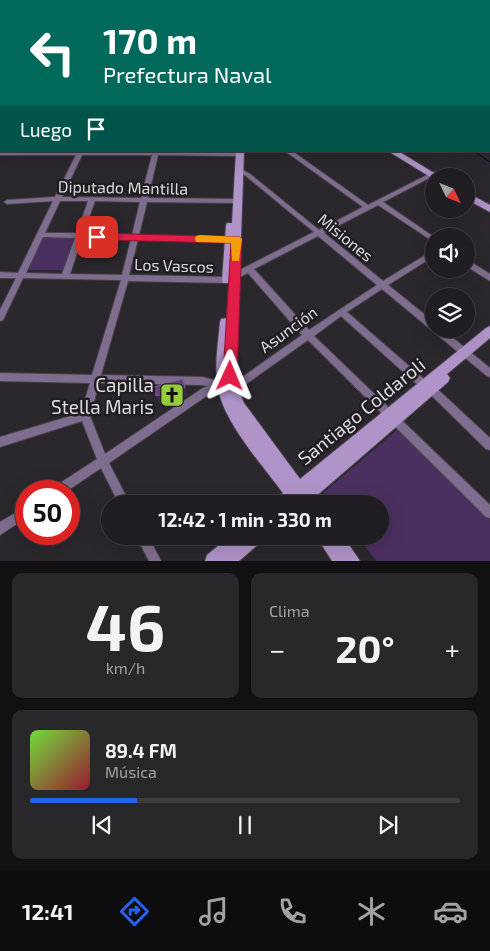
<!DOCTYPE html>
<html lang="es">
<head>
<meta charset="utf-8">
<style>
	body { margin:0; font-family:"Exo 2",sans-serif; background:#28272a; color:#f1f3f6; height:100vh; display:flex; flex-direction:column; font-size:19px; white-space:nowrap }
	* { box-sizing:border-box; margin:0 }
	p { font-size:16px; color:#a2a2a5 }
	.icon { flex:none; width:28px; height:28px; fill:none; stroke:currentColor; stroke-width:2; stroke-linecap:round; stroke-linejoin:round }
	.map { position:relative; height:561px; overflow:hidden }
	.panel { display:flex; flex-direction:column; gap:12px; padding:12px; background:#121013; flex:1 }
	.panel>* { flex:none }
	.banner { position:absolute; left:0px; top:0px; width:490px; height:152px; box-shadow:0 5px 20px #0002,0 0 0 1px #3d3c40; background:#00695c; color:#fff; overflow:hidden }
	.needle { width:32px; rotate:133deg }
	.fabs { position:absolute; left:425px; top:168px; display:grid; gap:10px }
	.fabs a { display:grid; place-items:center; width:50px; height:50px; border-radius:50%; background:#201e22; box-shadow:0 5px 20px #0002,0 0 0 1px #3d3c40; font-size:25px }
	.speed { position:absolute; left:15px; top:480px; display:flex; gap:10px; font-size:25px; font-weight:700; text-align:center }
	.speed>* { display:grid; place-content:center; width:65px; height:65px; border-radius:50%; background:#201e22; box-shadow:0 5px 20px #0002,0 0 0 1px #3d3c40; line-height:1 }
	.speed .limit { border:8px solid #d22; background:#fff; color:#111 }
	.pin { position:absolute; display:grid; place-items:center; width:42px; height:42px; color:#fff; margin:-21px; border-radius:10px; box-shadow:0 2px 8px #0006 }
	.me { position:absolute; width:55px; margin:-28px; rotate:1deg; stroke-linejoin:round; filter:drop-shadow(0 0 4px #0008) }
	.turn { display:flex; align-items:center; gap:18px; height:105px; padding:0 20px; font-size:22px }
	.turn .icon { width:65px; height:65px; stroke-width:2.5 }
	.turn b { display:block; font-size:35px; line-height:42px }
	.then { display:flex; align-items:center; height:48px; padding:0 20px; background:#0003; gap:10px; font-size:19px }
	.big { font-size:38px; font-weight:700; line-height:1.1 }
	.panel .widget { flex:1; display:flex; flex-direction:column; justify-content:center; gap:8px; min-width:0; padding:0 18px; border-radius:10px; background:#28272a }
	.panel .dial { align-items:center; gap:0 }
	.dial b { font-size:65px; line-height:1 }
	.song { display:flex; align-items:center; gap:15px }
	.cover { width:60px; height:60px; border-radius:8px; background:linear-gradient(135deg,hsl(100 70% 55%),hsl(350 70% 35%)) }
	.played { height:5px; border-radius:2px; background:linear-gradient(90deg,#2563eb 25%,#3d3c40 25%) }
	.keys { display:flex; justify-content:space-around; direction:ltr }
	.heat { display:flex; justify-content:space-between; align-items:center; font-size:28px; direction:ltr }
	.panel .tiles { flex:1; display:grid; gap:12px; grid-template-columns:1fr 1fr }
	.widget:last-child { grid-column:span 2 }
	.trip { position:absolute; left:101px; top:495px; width:288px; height:50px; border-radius:25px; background:#201e22; box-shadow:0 5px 20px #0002,0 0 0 1px #3d3c40; font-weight:700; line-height:50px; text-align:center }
	.tabs { display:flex; height:80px; justify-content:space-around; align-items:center; background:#0d0c0e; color:#a2a2a5 }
	.tabs .icon { width:35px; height:35px }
	.tabs .current { color:#2563eb }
	.tabs b { font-size:22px; color:#f1f3f6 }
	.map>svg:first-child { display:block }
	.green { fill:#4b2f60 }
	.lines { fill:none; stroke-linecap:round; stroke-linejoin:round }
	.stream { stroke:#1e0031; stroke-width:1 }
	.street-casing { stroke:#474549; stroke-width:2 }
	.secondary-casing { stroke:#474549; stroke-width:2 }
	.street { fill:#7f6d8f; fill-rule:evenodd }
	.secondary { fill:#b093c9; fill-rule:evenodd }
	.rail-casing { stroke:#a2a0a3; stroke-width:2.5 }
	.rail { stroke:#211e23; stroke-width:1; stroke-dasharray:3; stroke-linecap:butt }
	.shaded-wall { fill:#3e2552 }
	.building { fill:#65427e; stroke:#785a8d }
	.route { fill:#e11d48; stroke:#92132f }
	.slow { fill:#f59e0b }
	.labels { text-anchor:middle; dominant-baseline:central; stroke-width:5; stroke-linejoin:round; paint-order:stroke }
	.street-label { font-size:16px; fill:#dddbde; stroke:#211e23 }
	.near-poi-label { font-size:19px; fill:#dddbde; stroke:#211e23; text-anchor:end }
	.near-street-label { font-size:19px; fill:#dddbde; stroke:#211e23 }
</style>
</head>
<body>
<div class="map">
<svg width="490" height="561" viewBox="0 0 490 561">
	<rect width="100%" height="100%" fill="#2a282d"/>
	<!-- green -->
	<g class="green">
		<path d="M 43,238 L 76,238 L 63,270 L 28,270 Z"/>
		<path d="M 404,424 L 490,510 L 490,561 L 376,561 L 357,536 L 380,536 L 380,504 L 332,504 L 323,493 Z"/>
	</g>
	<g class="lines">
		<!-- stream -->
		<g class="stream">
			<path d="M 121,0 L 124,1"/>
			<path d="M 474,151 L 490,162"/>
		</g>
		<!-- street casing -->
		<g class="street-casing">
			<g id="street">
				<rect x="489" y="7" width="1" height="3"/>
				<rect x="489" y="14" width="1" height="2"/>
				<rect x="489" y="25" width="1" height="2"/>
				<rect x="489" y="48" width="1" height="2"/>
				<rect x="0" y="70" width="1" height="2"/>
				<rect x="489" y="72" width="1" height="2"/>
				<rect x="489" y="90" width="1" height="2"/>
				<rect x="489" y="105" width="1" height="2"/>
				<path d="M 0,151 L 159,151 L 242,153 L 242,155 L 240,156 L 158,155 L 148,198 L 238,199 L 241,201 L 238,203 L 147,202 L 139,235 L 235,237 L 238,239 L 235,241 L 138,239 L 129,275 L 226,277 L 314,232 L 246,176 L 237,171 L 237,169 L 241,169 L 250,174 L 319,230 L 363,207 L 285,151 L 292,151 L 368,205 L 433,172 L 437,172 L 437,174 L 383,202 L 434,237 L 434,242 L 378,205 L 324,233 L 383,281 L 434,250 L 434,256 L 388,285 L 434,322 L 434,329 L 442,329 L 490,368 L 490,377 L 487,376 L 382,289 L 347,312 L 425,380 L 434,386 L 490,438 L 490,450 L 486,449 L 428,392 L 419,386 L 341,316 L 314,336 L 490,505 L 490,518 L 486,517 L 308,340 L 246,384 L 208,395 L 109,463 L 130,504 L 119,504 L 101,468 L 67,491 L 53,491 L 54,487 L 97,459 L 82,421 L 0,447 L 0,437 L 81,413 L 90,383 L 0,381 L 0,373 L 92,375 L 121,280 L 23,278 L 3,320 L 0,321 L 0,310 L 16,278 L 0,278 L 0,272 L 18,273 L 53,201 L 7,204 L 4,202 L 7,200 L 55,197 L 76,155 L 0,155 ZM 82,155 L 152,155 L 141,198 L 62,197 ZM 60,201 L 88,201 L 77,233 L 45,233 ZM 95,201 L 140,202 L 132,235 L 83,234 ZM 318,236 L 377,285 L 309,330 L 254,269 ZM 43,237 L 75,238 L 62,274 L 26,273 ZM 82,238 L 131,239 L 122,275 L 70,274 ZM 248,273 L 302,335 L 241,378 L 223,382 L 202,377 L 101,375 L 128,281 L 227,283 ZM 99,383 L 202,385 L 208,386 L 203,388 L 105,454 L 90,416 Z"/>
				<path d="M 466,259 L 490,274 L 490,281 L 466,266 Z"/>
				<path d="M 26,507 L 26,518 L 0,535 L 0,522 Z"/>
				<path d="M 136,536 L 148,536 L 161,561 L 149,561 Z"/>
			</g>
		</g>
		<!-- secondary casing -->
		<g class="secondary-casing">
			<g id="secondary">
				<rect x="245" y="0" width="4" height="1"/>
				<path d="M 321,0 L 326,0 L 327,1 L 322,1 Z"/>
				<rect x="489" y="115" width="1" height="5"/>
				<path d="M 236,151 L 244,151 L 236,384 L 244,403 L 300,479 L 486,328 L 490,326 L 490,338 L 447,374 L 450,378 L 448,382 L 314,498 L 317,504 L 274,504 L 276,499 L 283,493 C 263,466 223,421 218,388 C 214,366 218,344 220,322 L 221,319 L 227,318 L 229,283 L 223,283 L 222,280 L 226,225 L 227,223 L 232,223 Z"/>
				<path d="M 388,151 L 398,151 L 439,176 L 432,178 Z"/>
				<path d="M 466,192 L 490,205 L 490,212 L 466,199 Z"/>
				<path d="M 230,536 L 264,536 L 262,541 L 239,561 L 205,561 L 207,555 Z"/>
				<path d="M 316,536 L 343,536 L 360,561 L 332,561 Z"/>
			</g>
		</g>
		<!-- street -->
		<use href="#street" class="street"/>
		<!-- secondary -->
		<use href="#secondary" class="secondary"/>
		<!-- rail casing -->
		<g class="rail-casing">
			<path id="rail" d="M 310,0 L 312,1"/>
		</g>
		<!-- rail -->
		<use href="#rail" class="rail"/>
	</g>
	<!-- shaded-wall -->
	<path class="shaded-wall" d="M 185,388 L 187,396 L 159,404 L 156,396 Z"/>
	<!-- building -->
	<path class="building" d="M 183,379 L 185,388 L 156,396 L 154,387 Z"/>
	<!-- route -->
	<path class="route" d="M 97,233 L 240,237 L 242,239 L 237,376 L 235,380 L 230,382 L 225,380 L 223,376 L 231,243 L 97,240 L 92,237 Z"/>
	<!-- slow -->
	<path class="slow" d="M 200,235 L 240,237 L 242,239 L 239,261 L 232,261 L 231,243 L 196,242 L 195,239 L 196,236 Z"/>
	<!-- icons -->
	<defs>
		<g id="church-square" transform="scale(1.25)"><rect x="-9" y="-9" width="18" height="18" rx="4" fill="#94cc3b" stroke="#211e23"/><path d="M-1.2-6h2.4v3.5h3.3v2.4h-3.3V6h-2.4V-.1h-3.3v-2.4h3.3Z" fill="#111"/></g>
	</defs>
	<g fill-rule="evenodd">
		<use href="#church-square" x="172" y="395"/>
	</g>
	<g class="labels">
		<!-- street labels -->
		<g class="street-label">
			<text transform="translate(123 187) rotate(1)">Diputado Mantilla</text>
			<text transform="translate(346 237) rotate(39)">Misiones</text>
			<text transform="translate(174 265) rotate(2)">Los Vascos</text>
			<text transform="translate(288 329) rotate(-36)">Asunción</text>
		</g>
		<!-- near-poi labels -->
		<g class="near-poi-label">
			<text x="154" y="384">Capilla<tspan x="154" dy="22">Stella Maris</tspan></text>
		</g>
		<!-- near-street labels -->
		<g class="near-street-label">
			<text transform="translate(361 411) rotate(-39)">Santiago Coldaroli</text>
		</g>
	</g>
</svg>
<div class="fabs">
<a><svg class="needle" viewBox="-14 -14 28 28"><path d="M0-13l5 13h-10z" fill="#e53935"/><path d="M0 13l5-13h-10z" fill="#a2a2a5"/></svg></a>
<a><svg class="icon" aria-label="sound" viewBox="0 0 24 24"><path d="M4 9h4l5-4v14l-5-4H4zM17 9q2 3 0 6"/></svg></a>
<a><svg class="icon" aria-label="layers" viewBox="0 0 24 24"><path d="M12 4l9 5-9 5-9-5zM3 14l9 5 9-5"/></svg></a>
</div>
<div class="speed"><div class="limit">50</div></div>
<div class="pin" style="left:97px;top:237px;background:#d93025"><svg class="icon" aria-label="arrive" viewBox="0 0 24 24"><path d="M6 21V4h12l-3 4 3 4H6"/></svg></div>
<svg class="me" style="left:230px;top:376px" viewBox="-20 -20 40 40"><path d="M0-17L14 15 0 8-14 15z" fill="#e11d48" stroke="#fff" stroke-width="4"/></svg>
<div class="trip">12:42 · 1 min · 330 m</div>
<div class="banner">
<div class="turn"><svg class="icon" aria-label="left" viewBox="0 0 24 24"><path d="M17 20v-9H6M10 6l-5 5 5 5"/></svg><div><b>170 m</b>Prefectura Naval</div></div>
<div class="then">Luego<svg class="icon" aria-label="arrive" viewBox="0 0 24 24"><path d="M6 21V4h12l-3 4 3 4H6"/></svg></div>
</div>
</div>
<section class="panel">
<div class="tiles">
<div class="widget dial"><b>46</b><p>km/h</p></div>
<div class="widget"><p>Clima</p>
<div class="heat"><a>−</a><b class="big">20°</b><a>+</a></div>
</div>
<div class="widget">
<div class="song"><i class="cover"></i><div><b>89.4 FM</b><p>Música</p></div></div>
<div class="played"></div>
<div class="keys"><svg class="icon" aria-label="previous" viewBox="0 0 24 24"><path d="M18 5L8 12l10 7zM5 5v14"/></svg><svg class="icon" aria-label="pause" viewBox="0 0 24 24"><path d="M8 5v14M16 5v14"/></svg><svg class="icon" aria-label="next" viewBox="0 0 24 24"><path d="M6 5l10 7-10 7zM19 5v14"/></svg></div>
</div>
</div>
</section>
<nav class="tabs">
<b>12:41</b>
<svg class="icon current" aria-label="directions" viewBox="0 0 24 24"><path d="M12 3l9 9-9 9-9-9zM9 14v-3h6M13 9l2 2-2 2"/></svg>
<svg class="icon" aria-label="music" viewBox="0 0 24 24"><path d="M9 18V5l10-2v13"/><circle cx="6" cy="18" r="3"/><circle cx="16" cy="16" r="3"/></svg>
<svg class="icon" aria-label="phone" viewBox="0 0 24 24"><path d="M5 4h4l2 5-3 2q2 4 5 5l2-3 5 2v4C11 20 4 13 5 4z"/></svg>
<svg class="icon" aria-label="climate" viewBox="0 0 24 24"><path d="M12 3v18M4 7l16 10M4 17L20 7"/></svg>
<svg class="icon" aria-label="car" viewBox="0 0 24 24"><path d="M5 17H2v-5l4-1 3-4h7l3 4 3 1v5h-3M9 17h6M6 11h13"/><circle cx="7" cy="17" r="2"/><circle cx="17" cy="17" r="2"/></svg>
</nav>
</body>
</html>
